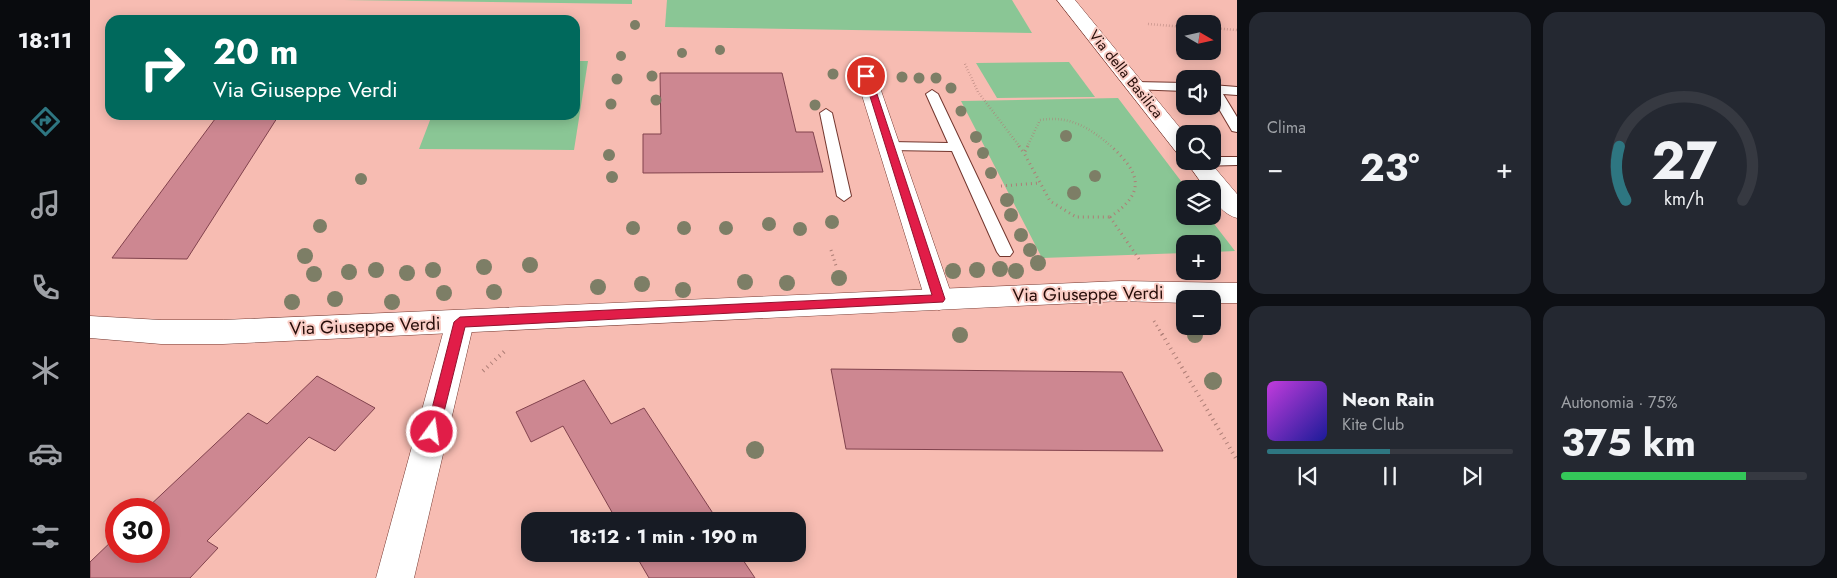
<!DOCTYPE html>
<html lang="it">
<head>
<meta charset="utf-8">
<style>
	body { margin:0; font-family:Jost,sans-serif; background:#242831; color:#f1f3f6; height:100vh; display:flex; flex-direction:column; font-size:19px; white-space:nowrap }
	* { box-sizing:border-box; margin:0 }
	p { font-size:16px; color:#9ea1a6 }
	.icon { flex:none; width:28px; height:28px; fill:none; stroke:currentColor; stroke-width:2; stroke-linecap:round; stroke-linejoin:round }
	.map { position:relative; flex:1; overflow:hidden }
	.details { display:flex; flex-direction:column; gap:12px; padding:12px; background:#0d0f14; width:600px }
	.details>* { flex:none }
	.banner { position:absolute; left:15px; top:15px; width:475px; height:105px; border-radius:15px; box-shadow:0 2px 12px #0003; background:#00695c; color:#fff; overflow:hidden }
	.needle { width:32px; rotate:99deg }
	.fabs { position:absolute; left:1086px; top:15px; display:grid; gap:10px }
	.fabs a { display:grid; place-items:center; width:45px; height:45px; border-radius:10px; background:#171b24; box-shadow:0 2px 12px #0003; font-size:25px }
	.speed { position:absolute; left:15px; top:498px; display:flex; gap:10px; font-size:25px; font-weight:700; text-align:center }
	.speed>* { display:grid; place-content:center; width:65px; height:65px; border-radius:50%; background:#171b24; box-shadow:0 2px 12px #0003; line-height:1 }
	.speed .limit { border:8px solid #d22; background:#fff; color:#111 }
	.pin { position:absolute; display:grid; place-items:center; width:42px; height:42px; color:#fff; margin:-21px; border:2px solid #fff; border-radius:50%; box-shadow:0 1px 5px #0007 }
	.me { position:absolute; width:55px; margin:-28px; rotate:14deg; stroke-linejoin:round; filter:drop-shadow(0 0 4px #0008) }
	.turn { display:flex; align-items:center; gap:18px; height:105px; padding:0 25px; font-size:22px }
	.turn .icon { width:65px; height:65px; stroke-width:2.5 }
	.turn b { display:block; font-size:35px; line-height:42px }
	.big { font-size:38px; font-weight:700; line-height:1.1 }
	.details .widget { flex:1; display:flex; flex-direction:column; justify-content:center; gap:8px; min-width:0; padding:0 18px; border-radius:15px; background:#242831 }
	.details .dial { align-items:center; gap:0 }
	.dial svg { height:130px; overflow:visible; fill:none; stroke:#363941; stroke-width:7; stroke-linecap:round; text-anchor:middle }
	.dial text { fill:#f1f3f6; stroke:none }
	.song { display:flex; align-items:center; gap:15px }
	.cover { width:60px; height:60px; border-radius:8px; background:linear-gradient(135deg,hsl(290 70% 55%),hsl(240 70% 35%)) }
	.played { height:5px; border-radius:2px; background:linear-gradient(90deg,#2e7681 50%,#363941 50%) }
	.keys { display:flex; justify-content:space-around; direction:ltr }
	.heat { display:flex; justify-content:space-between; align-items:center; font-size:28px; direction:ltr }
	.charge { height:8px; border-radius:4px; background:linear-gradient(90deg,#34c759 75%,#363941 0) }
	.details .tiles { flex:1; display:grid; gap:12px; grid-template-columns:repeat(2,1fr) }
	.trip { position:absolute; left:431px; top:512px; width:285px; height:50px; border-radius:15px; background:#171b24; box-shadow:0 2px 12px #0003; font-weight:700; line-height:50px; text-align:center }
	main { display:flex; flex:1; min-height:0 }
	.menu { display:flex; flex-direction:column; width:90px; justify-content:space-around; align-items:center; background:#090b0e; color:#9ea1a6 }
	.menu .icon { width:35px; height:35px }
	.menu .on { color:#2e7681 }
	.menu b { font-size:22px; color:#f1f3f6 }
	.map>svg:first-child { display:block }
	.green { fill:#8ac695 }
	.building { fill:#cd8791; stroke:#81424d }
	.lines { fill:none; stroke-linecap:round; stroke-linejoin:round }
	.service-casing { stroke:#73362e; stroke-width:2 }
	.minor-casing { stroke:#73362e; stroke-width:1 }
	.tertiary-casing { stroke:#73362e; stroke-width:1 }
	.path-far2 { stroke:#ad7e76; stroke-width:2.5; stroke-dasharray:0.5 2.5; stroke-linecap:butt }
	.path-far1 { stroke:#ad7e76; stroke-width:3; stroke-dasharray:1 4; stroke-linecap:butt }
	.path { stroke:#ad7e76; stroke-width:4; stroke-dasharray:1 4.5; stroke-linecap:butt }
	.service { fill:#fff; fill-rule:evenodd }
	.minor { fill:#fff; fill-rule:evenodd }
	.tertiary { fill:#fff; fill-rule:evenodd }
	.tree { fill:#7d7e66 }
	.route { fill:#e11d48; stroke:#92132f }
	.labels { text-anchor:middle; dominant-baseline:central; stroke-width:4; stroke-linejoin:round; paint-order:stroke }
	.far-street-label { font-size:15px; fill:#260d09; stroke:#facdc5 }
	.street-label { font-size:18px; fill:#260d09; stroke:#facdc5 }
</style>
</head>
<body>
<main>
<nav class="menu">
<b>18:11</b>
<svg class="icon on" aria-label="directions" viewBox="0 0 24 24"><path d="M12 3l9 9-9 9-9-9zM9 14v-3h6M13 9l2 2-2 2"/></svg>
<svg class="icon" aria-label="music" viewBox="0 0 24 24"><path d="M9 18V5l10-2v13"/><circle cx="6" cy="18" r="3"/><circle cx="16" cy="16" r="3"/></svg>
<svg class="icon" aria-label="phone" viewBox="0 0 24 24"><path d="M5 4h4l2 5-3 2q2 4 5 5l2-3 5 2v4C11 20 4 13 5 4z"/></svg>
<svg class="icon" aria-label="climate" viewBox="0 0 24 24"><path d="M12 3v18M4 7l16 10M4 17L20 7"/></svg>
<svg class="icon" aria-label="car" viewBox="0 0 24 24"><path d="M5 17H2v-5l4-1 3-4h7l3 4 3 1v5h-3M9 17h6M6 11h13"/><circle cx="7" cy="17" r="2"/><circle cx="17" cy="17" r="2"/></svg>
<svg class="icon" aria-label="filters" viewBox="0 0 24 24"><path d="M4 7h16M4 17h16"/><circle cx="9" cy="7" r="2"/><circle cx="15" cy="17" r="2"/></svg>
</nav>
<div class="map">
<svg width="1147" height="578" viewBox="0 0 1147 578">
	<rect width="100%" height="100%" fill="#f7bcb2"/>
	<!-- green -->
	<g class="green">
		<path d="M 254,0 L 542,0 L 542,4 Z"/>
		<path d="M 577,0 L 922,0 L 942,33 L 575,27 Z"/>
		<path d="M 485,61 L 498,61 L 484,150 L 329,149 L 342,115 L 485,115 Z"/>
		<path d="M 979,62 L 1005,97 L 907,98 L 886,63 Z"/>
		<path d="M 1028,98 L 1097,189 L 1095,189 L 1095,216 L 1118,216 L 1145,251 L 1123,252 L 1122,244 L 1095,244 L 1095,253 L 952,258 L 871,101 Z"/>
	</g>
	<!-- building -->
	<g class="building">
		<path d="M 570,73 L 692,73 L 706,132 L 723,132 L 733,172 L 553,173 L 553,134 L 571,134 Z"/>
		<path d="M 128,115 L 189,115 L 97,259 L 22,258 Z"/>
		<path d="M 741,369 L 1032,372 L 1073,451 L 756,449 Z"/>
		<path d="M 227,376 L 285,408 L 245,451 L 219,437 L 117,541 L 128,548 L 100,578 L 0,578 L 0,562 L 26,537 L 26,551 L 69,551 L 69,509 L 56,509 L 158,413 L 177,424 Z"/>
		<path d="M 494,380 L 521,424 L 554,408 L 628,521 L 527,521 L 473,426 L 441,442 L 426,412 Z"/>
		<path d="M 545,554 L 649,554 L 665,578 L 559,578 Z"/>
	</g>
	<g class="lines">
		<!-- service casing -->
		<g class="service-casing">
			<g id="service">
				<path d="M 1045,82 L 1095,83 L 1095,91 L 1041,89 L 1039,86 Z"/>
				<path d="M 1122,85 L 1147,87 L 1147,95 L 1133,94 L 1147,117 L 1147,132 L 1142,131 L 1122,97 Z"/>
				<path d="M 842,90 L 848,94 L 923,252 L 920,256 L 910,256 L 907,252 L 862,151 L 800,150 L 793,146 L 800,142 L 858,143 L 836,94 Z"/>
				<path d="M 736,109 L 742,113 L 761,196 L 754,201 L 747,196 L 730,113 Z"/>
				<path d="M 1122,157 L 1147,157 L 1147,165 L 1107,166 L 1100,162 L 1122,161 Z"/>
			</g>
		</g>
		<!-- minor casing -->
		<g class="minor-casing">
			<g id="minor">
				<path d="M 967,0 L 985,0 L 1095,134 L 1095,155 L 1087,153 Z"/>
				<path d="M 776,70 L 783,72 L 786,76 L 863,299 L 859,307 L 849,310 L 839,307 L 835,299 L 766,76 L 769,72 Z"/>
				<path d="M 1095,160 L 1119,161 L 1147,194 L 1147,218 C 1135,215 1122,202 1122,189 L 1116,189 Z"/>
				<path d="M 370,311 L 380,314 L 384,322 L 324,578 L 286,578 L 356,322 L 360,314 Z"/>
			</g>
		</g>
		<!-- tertiary casing -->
		<g class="tertiary-casing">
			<path id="tertiary" d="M 1031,281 L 1147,283 L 1147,303 L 1122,303 L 1122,299 L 1095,299 L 1095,303 L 1031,301 L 133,344 L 71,344 L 0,338 L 0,316 L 71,320 L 133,320 Z"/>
		</g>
		<!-- path-far2 -->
		<g class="path-far2">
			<path d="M 1058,24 L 1095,27"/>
			<path d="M 1122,28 L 1147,30"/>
			<path d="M 875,64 L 888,92 L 930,147"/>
			<path d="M 937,147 L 950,120 C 980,115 1000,128 1022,147"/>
		</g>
		<!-- path-far1 -->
		<g class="path-far1">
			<path d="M 929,146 L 934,153"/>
			<path d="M 938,146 L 934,153 L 960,201 L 986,217 L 1020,217"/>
			<path d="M 911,186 L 949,183"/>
			<path d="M 1020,217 L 1051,262"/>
			<path d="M 1020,217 C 1057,192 1050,173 1021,146"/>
			<path d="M 741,250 L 747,269"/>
			<path d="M 1064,321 L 1073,336"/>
		</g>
		<!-- path -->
		<g class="path">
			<path d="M 1072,334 L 1147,460"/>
			<path d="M 393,371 L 416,350"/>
		</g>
		<!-- service -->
		<use href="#service" class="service"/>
		<!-- minor -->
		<use href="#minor" class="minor"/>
		<!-- tertiary -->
		<use href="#tertiary" class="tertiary"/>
	</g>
	<!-- trees -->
	<g class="tree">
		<circle cx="545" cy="25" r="5"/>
		<circle cx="630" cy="50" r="5"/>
		<circle cx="592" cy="53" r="5"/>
		<circle cx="531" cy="56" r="5"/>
		<circle cx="743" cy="74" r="5.5"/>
		<circle cx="562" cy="76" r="5.5"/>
		<circle cx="789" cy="76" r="5.5"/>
		<circle cx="812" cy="77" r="5.5"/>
		<circle cx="829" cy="78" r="5.5"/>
		<circle cx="846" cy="78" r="5.5"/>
		<circle cx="527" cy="79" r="5.5"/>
		<circle cx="861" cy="88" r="5.5"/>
		<circle cx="566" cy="100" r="5.5"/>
		<circle cx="521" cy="104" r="5.5"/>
		<circle cx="725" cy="105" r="5.5"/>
		<circle cx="871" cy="111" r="5.5"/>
		<circle cx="976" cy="136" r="6"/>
		<circle cx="886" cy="137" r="6"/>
		<circle cx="893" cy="153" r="6"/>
		<circle cx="519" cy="155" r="6"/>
		<circle cx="901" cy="173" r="6"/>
		<circle cx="1005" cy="176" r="6"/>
		<circle cx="522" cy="177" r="6"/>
		<circle cx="271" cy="179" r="6"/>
		<circle cx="984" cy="193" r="7"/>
		<circle cx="917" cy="200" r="7"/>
		<circle cx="921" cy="215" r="7"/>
		<circle cx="742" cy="222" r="7"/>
		<circle cx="679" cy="224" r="7"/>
		<circle cx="230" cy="226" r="7"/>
		<circle cx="543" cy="228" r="7"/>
		<circle cx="594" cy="228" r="7"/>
		<circle cx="636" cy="228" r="7"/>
		<circle cx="710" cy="229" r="7"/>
		<circle cx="931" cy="235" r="7"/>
		<circle cx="940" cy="250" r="7"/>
		<circle cx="215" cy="256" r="8"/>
		<circle cx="948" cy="263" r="8"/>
		<circle cx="440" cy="265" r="8"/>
		<circle cx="394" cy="267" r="8"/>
		<circle cx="910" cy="269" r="8"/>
		<circle cx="286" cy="270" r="8"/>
		<circle cx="343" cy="270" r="8"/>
		<circle cx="887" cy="270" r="8"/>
		<circle cx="863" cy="271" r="8"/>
		<circle cx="926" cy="271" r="8"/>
		<circle cx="259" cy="272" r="8"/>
		<circle cx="317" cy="273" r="8"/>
		<circle cx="224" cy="274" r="8"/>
		<circle cx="749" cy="278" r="8"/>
		<circle cx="655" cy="282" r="8"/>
		<circle cx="697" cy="283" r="8"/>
		<circle cx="552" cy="284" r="8"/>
		<circle cx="508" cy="287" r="8"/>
		<circle cx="593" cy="290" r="8"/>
		<circle cx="404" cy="292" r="8"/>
		<circle cx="354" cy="293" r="8"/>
		<circle cx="245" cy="299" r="8"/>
		<circle cx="202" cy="302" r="8"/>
		<circle cx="302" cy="302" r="8"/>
		<circle cx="870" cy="335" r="8"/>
		<circle cx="1105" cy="335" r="8"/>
		<circle cx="1123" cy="381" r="9"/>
		<circle cx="665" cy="450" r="9"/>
	</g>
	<!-- route -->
	<path class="route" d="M 773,74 L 781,76 L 855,299 L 853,302 L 375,327 L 349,432 L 347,436 L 342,438 L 338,436 L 336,432 L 364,322 L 370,317 L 842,295 Z"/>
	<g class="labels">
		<!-- far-street labels -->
		<g class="far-street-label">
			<text transform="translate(1036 74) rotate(51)">Via della Basilica</text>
		</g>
		<!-- street labels -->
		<g class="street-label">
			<text transform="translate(998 294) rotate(-1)">Via Giuseppe Verdi</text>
			<text transform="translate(275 326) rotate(-2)">Via Giuseppe Verdi</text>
		</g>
	</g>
</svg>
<div class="fabs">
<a><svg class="needle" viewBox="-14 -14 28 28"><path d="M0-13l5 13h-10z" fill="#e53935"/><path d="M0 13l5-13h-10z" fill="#9ea1a6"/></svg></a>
<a><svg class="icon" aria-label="sound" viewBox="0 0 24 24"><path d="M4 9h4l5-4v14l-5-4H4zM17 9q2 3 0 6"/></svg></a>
<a><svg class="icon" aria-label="search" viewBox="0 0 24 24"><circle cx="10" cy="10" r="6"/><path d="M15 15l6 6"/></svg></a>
<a><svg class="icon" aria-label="layers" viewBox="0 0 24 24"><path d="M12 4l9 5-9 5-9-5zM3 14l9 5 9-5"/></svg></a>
<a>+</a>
<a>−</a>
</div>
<div class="speed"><div class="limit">30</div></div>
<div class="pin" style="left:776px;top:76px;background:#d93025"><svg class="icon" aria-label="arrive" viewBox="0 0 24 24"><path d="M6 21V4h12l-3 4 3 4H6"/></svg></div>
<svg class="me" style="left:342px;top:432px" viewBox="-20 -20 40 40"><circle r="17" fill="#e11d48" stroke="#fff" stroke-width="3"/><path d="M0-11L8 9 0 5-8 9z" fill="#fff"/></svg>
<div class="trip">18:12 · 1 min · 190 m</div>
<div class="banner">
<div class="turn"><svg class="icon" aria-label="right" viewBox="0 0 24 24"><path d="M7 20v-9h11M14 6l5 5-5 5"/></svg><div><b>20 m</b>Via Giuseppe Verdi</div></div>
</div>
</div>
<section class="details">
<div class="tiles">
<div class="widget"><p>Clima</p>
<div class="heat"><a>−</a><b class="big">23°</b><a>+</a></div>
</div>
<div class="widget dial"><svg viewBox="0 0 100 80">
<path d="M14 69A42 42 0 1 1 86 69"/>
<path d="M14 69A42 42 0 0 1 10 36" stroke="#2e7681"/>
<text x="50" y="56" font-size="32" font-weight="700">27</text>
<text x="50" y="72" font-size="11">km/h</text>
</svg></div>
<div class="widget">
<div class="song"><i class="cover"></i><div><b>Neon Rain</b><p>Kite Club</p></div></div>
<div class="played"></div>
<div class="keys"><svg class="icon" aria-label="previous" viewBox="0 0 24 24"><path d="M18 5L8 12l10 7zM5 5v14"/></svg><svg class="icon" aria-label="pause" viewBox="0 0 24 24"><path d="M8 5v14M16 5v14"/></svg><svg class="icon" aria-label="next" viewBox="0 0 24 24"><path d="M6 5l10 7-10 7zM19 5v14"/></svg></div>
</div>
<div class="widget"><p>Autonomia · 75%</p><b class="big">375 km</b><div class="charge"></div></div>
</div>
</section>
</main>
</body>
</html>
